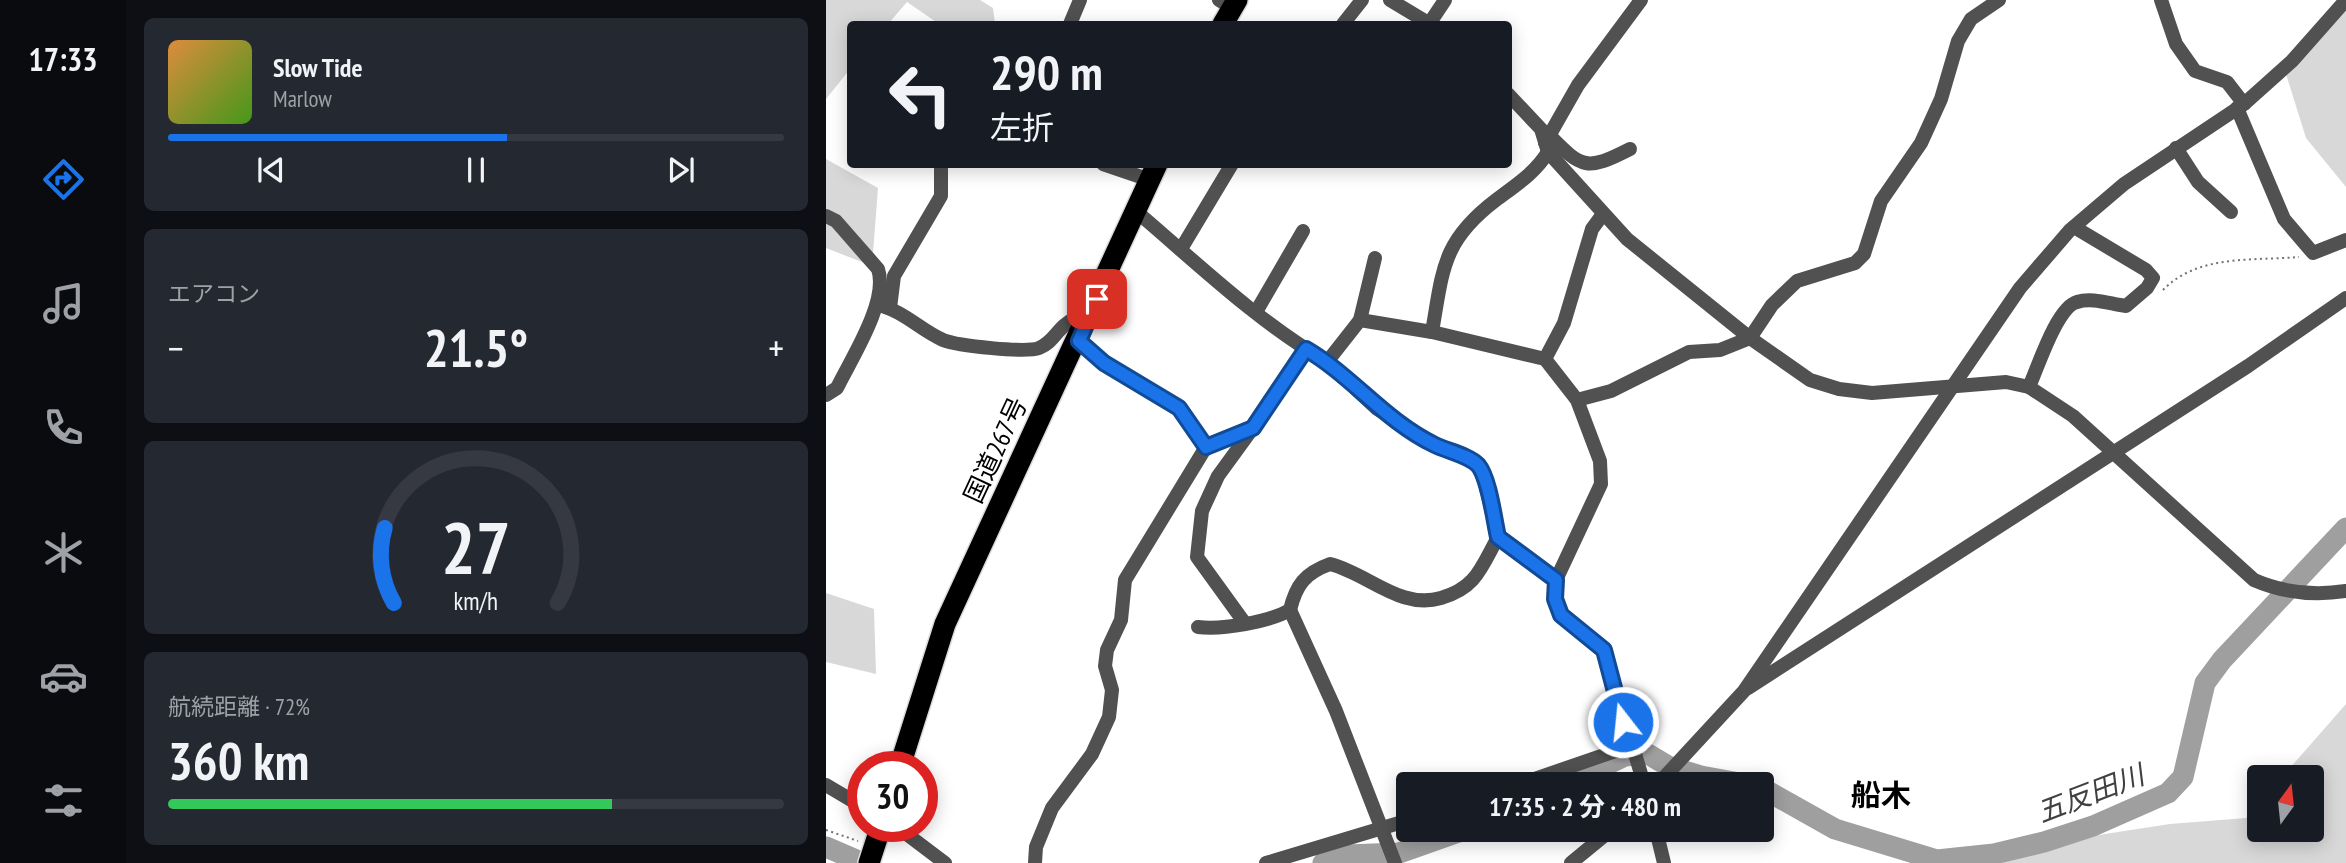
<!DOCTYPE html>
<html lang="ja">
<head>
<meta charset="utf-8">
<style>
	body { margin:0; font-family:"PT Sans Narrow","Noto Sans JP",sans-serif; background:#242831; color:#f1f3f6; height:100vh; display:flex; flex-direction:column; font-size:26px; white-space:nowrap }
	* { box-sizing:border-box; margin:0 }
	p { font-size:23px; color:#9ea1a6 }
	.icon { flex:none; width:38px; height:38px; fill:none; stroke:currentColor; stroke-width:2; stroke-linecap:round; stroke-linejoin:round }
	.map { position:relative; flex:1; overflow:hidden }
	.side { display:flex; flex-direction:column; gap:18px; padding:18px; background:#0d0f14; width:700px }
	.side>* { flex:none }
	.top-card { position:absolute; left:21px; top:21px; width:665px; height:147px; border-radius:7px; box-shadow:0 4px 18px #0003; background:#171b24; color:#f1f3f6; overflow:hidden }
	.needle { width:46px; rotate:15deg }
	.buttons { position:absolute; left:1421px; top:765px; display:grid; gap:14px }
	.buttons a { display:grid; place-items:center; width:77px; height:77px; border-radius:7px; background:#171b24; box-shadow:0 4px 18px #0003; font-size:35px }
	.speed { position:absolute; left:21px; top:751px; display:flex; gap:14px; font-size:35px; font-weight:700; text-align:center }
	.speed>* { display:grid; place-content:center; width:91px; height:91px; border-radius:50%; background:#171b24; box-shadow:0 4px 18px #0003; line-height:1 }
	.speed .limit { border:10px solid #d22; background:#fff; color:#111 }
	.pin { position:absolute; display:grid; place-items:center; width:60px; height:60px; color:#fff; margin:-30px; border-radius:14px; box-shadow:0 4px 10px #0006 }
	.me { position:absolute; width:77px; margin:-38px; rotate:344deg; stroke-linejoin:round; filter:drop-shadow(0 0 5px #0008) }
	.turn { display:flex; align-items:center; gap:24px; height:147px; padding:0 28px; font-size:32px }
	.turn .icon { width:91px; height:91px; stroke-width:2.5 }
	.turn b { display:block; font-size:49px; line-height:60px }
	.big { font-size:52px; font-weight:700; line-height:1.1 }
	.side .card { flex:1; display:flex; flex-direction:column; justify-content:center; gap:10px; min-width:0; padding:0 24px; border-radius:10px; background:#242831 }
	.side .dial { align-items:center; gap:0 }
	.dial svg { height:182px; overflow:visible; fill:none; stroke:#363941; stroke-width:7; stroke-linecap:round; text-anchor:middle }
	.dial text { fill:#f1f3f6; stroke:none }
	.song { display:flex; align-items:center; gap:21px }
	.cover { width:84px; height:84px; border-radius:10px; background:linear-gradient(135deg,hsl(30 70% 55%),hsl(100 70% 35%)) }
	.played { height:7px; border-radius:4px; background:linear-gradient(90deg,#1a73e8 55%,#363941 55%) }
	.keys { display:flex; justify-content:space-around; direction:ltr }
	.heat { display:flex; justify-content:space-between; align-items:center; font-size:38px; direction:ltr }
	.charge { height:10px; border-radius:5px; background:linear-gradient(90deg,#34c759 72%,#363941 0) }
	.trip { position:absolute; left:570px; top:772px; width:378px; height:70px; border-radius:7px; background:#171b24; box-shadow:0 4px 18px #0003; font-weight:700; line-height:70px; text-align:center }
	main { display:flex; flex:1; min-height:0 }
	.dock { display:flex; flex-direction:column; width:126px; justify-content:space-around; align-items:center; background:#090b0e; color:#9ea1a6 }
	.dock .icon { width:49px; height:49px }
	.dock .current { color:#1a73e8 }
	.dock b { font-size:32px; color:#f1f3f6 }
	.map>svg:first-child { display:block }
	.green { fill:#d8d8d8 }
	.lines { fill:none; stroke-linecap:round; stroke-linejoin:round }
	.river { stroke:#9f9f9f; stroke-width:21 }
	.highway-casing { stroke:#dbdbdb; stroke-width:24 }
	.path { stroke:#737373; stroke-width:2; stroke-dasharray:2 3.5; stroke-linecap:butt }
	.minor { stroke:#515151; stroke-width:14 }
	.highway { stroke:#000; stroke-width:21 }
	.route-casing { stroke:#114b97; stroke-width:18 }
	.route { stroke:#1a73e8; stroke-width:12 }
	.labels { text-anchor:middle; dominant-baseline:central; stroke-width:5; stroke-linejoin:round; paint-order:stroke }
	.street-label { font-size:26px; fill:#000; stroke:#fff }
	.water-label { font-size:28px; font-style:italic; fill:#404040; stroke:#fff }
	.quarter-label { font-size:30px; font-weight:bold; fill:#000; stroke:#fff }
</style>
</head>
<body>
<main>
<nav class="dock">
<b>17:33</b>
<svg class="icon current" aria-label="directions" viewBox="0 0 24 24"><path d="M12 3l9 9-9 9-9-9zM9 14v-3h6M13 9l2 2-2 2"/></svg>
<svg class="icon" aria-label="music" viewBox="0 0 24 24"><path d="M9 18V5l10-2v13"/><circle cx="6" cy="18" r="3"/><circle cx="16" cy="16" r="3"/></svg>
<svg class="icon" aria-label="phone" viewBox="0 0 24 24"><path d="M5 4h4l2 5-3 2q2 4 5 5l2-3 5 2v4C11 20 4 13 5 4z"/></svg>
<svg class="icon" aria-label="climate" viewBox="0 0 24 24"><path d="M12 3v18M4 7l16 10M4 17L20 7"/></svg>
<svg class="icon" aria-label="car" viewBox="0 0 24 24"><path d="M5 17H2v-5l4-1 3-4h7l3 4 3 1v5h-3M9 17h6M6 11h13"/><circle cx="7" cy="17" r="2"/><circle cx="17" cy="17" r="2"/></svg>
<svg class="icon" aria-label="filters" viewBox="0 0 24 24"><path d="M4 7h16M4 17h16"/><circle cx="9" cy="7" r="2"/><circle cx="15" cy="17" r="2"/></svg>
</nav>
<section class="side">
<div class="card">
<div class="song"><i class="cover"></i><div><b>Slow Tide</b><p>Marlow</p></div></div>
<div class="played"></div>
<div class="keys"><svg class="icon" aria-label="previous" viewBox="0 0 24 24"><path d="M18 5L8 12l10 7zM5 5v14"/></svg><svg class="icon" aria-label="pause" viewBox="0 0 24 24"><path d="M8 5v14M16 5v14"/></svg><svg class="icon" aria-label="next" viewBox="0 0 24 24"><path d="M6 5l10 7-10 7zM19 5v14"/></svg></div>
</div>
<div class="card"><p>エアコン</p>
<div class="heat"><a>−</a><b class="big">21.5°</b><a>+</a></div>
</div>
<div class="card dial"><svg viewBox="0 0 100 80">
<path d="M14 69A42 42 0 1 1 86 69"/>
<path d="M14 69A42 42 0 0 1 10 36" stroke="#1a73e8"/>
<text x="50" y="56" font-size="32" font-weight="700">27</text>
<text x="50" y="72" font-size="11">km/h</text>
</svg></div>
<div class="card"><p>航続距離 · 72%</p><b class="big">360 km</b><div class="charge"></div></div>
</section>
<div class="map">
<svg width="1520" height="863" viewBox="0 0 1520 863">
	<rect width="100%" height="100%" fill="#fff"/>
	<!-- green -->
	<g class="green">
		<path d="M 0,0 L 154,0 L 167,8 L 169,24 L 113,24 L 81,2 L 62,24 L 24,24 L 24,69 L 0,99 Z"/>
		<path d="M 1520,0 L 1520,187 L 1480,138 L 1460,74 Z"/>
		<path d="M 0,159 L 52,188 L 46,266 L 0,248 Z"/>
		<path d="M 0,593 L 48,609 L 50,674 L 0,662 Z"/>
		<path d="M 1520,704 L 1520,863 L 1148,863 L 1181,849 L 1344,824 L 1420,818 L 1433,803 L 1433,830 L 1486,830 L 1486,777 L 1456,777 Z"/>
	</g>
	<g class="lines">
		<!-- river -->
		<g class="river">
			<path d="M 740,784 L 799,756 L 822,754 L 842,766 L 875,776 L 919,784"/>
			<path d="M 936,788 L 1009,829 L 1111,860 L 1168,854 L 1218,842 L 1267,826 L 1342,793 L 1357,777 L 1379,683 L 1396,660 L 1520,528"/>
			<path d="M 0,847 L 37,863"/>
			<path d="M 497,863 L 521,855 L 573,853 L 638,830"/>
		</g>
		<!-- highway casing -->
		<g class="highway-casing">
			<g id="highway">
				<path d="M 397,24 L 411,0"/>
				<path d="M 74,766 L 119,624 L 331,164"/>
				<path d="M 43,863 L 55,826"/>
			</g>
		</g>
		<!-- path -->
		<g class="path">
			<path d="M 1337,290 C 1372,254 1426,261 1473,257"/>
			<path d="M 0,830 L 32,841"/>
		</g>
		<!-- minor -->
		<g class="minor">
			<path d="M 393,0 L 405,7"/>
			<path d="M 564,0 L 604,24"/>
			<path d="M 1335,0 L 1350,44 L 1369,71 L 1401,82 L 1418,104"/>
			<path d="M 244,24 L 254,0"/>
			<path d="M 517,24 L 536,0"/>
			<path d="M 603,24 L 619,0"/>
			<path d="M 682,94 L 715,129 L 722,152 L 801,239 L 924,338 L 984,380 L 1013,389 L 1046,393 L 1180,382 L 1203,387 L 1247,416 L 1428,580 C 1458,593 1488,596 1520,591"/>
			<path d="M 1411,108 L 1458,219 L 1487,253 L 1520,240"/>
			<path d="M 723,135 C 756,169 761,171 804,149"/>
			<path d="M 719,143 L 752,85 L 815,0"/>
			<path d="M 1350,148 L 1372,182 L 1405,212"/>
			<path d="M 277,164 L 324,180"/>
			<path d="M 311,212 C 372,264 431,321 501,362 L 534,320 L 606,332 L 719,359 L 751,400 L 774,461 L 775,484 L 730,580 L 729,599 L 735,615 L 778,650 L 818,784"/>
			<path d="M 0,216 L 10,221 L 52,269 C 63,301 25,359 11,388 L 0,395"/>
			<path d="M 355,249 L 406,164"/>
			<path d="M 51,305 C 77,310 94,330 117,340 C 132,346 200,353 213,348 C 230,341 231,326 250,318 L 261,322"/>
			<path d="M 64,308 L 68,276 L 115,196 L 115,164"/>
			<path d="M 430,312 L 477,231"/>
			<path d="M 534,320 L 549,258"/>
			<path d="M 606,332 C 617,269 616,241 670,200 C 690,185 709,173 722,152"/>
			<path d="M 719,359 L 738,323 L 766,229 L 777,214"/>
			<path d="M 501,362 L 550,408 L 606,444 L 650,462 L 656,471 L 672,537 L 730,580"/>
			<path d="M 1203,387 C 1212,367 1231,307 1251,302 C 1266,297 1284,304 1300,306 L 1321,288 L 1327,278 L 1320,270 L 1248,227"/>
			<path d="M 751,400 L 785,391 L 863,352 L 894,350 L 924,338 L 946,305 L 971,281 L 1029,263 L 1038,254 L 1055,201 L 1095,143 L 1115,99 L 1132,41 L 1145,19 L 1173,0"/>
			<path d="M 380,447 L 427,428 L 480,349"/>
			<path d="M 464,610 C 470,585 479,573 504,564 C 543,574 574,610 615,598 C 650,588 655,568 672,537"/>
			<path d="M 418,622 L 371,557 L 376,511 L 392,476 L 427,428"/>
			<path d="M 372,627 C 396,630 443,622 464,610 L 510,711 L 569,863"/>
			<path d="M 922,688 L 1422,366 L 1520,298"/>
			<path d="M 694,784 L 804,746"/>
			<path d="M 832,784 L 918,691 L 1194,288 L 1244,230 L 1298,184 L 1418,104 L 1466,61 L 1520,0"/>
			<path d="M 0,785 L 37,807"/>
			<path d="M 70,826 L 119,863"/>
			<path d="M 830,830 L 838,863"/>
			<path d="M 209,863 L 210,847 L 226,808 L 266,754 L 283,717 L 286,690 L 279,666 L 281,650 L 295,620 L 299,580 L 380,447 L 353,408 L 278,363 L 253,341"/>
			<path d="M 440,863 L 583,820"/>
			<path d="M 745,863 L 785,830"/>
		</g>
		<!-- highway -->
		<use href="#highway" class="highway"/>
	</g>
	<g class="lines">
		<!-- route casing -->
		<g class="route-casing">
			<path id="route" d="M 271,299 L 253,341 L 278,363 L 353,408 L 380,447 L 427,428 L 480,349 C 526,376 559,421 609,445 C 621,451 642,455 652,465 C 663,478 668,519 672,537 L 730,580 L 729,599 L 735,615 L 778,650 L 797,722"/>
		</g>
		<!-- route -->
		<use href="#route" class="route"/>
	</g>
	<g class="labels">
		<!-- street labels -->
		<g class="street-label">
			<text transform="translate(169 450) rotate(-65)">国道267号</text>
		</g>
		<!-- water labels -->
		<g class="water-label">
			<text transform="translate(1264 793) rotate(-21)">五反田川</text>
		</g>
		<!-- quarter labels -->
		<g class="quarter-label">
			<text x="1055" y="794">船木</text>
		</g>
	</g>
</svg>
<div class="buttons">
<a><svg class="needle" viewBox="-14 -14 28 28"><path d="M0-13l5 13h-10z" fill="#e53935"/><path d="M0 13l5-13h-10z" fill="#9ea1a6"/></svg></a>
</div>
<div class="speed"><div class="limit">30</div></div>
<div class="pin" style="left:271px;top:299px;background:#d93025"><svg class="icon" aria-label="arrive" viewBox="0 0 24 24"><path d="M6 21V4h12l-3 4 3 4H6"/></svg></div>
<svg class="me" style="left:797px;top:722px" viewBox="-20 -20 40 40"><circle r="17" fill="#1a73e8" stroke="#fff" stroke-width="3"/><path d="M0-11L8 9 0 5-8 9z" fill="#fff"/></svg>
<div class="trip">17:35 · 2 分 · 480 m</div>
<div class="top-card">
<div class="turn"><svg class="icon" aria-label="left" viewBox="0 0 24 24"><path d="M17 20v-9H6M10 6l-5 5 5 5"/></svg><div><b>290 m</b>左折</div></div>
</div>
</div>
</main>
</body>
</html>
